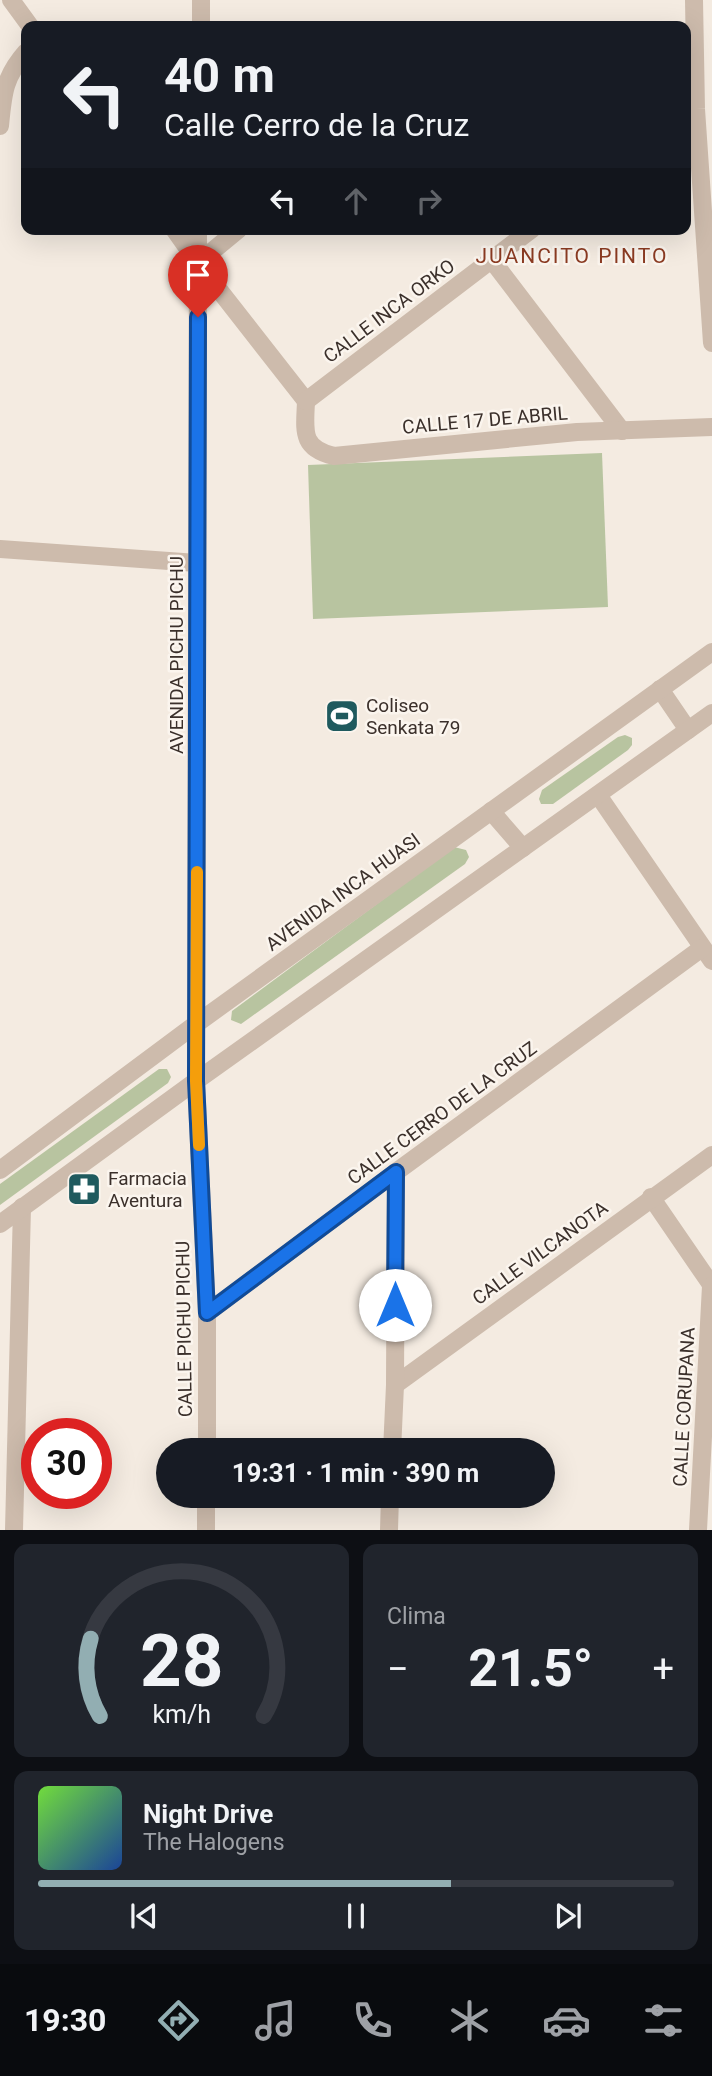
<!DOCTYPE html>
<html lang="es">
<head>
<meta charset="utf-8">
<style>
	body { margin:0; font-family:Roboto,sans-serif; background:#20242c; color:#f1f3f6; height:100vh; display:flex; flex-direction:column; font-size:26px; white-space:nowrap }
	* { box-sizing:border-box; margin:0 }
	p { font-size:23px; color:#9ea1a6 }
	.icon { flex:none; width:38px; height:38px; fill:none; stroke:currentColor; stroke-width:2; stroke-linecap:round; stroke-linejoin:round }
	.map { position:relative; height:1530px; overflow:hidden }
	.drawer { display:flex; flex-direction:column; gap:14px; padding:14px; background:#0d0f14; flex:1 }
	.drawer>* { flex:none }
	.guide { position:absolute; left:21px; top:21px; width:670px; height:214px; border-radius:14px; box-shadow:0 7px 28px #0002; background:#171b24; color:#f1f3f6; overflow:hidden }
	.speed { position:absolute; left:21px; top:1418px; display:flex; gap:14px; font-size:35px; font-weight:700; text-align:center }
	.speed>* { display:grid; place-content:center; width:91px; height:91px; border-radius:50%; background:#171b24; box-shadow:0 7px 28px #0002; line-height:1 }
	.speed .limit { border:10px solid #d22; background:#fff; color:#111 }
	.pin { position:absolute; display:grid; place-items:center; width:60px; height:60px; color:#fff; margin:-72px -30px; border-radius:50% 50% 50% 0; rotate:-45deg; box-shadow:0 0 7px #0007 }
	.pin .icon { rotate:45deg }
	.me { position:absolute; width:77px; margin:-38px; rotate:0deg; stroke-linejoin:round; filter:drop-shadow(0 0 5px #0008) }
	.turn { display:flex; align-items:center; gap:24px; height:147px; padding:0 28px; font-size:32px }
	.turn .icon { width:91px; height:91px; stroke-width:2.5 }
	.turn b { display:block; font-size:49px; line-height:60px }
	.lanes { display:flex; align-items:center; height:66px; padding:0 28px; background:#0003; justify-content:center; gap:35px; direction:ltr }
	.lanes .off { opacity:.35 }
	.big { font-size:52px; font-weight:700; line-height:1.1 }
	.drawer .card { flex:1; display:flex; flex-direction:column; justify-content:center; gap:10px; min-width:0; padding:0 24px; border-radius:14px; background:#20242c }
	.drawer .dial { align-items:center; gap:0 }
	.dial svg { height:182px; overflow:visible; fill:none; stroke:#363941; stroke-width:7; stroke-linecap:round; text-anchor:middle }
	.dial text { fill:#f1f3f6; stroke:none }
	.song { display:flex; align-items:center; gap:21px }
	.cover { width:84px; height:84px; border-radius:10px; background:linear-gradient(135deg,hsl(100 70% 55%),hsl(220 70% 35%)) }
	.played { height:7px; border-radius:4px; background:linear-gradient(90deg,#92aeb2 65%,#363941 65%) }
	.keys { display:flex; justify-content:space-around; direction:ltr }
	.heat { display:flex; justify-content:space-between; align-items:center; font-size:38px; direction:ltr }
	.drawer .tiles { flex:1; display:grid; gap:14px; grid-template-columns:1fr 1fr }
	.card:last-child { grid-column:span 2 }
	.trip { position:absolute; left:156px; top:1438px; width:399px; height:70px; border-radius:35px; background:#171b24; box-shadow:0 7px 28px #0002; font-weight:700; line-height:70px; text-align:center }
	.tabs { display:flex; height:112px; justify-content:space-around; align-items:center; background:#090b0e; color:#9ea1a6 }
	.tabs .icon { width:49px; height:49px }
	.tabs .current { color:#92aeb2 }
	.tabs b { font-size:32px; color:#f1f3f6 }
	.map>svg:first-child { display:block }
	.green { fill:#b8c4a0 }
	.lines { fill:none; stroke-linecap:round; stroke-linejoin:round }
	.minor { stroke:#cdbbac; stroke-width:18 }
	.tertiary { stroke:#cdbbac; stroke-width:18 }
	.route-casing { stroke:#114b97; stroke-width:18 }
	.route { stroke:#1a73e8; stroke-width:12 }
	.slow { stroke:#f59e0b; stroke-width:12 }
	.labels { text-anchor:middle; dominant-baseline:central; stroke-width:5; stroke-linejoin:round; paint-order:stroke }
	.street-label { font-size:19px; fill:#3b302b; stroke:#fbf5ee }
	.poi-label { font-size:19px; fill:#3b302b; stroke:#fbf5ee; text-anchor:start }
	.neighbourhood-label { font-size:21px; letter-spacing:2px; fill:#8c3b22; stroke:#fbf5ee }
</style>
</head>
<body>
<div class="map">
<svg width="712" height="1530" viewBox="0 0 712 1530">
	<rect width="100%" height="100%" fill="#f4ebe1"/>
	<!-- green -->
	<g class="green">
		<path d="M 602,453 L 608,607 L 313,619 L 308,465 Z"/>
		<path d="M 625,735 L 632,738 L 632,745 L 628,750 L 553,804 L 541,804 L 539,799 L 542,790 L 618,737 Z"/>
		<path d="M 454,847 L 466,850 L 469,857 L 465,864 L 241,1024 L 231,1020 L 232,1011 Z"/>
		<path d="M 159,1069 L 167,1069 L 171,1077 L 168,1083 L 0,1205 L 0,1184 Z"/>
	</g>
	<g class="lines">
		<!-- minor -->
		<g class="minor">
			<path d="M 11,0 L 30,26"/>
			<path d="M 694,0 L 696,109 L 712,343"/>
			<path d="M 201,26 L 201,0"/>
			<path d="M 0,126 C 3,94 4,77 26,52"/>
			<path d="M 174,229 L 198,263 L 306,401"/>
			<path d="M 198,229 L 196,1081 L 207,1313 L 207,1451"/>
			<path d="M 491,259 L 622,431"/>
			<path d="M 198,263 L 239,229"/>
			<path d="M 306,401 C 305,430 300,448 334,456 L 577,432 L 712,427"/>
			<path d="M 306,401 L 532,229"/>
			<path d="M 0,549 L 197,563"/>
			<path d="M 598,795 L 712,961"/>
			<path d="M 651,1197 L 712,1286"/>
			<path d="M 207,1313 L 396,1172 L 702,948"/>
			<path d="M 395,1385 L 712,1155"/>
			<path d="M 392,1451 L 395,1385 L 396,1172"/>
			<path d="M 14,1530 L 22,1207"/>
			<path d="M 206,1530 L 206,1496"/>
			<path d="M 389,1530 L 390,1496"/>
			<path d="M 698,1530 L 711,1286"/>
		</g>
		<!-- tertiary -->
		<g class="tertiary">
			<path d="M 660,689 L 688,730"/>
			<path d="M 491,811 L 523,848"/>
			<path d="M 0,1170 L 196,1024 L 712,652"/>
			<path d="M 0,1224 L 196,1081 L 712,713"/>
		</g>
	</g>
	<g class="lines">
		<!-- route casing -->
		<g class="route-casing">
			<path id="route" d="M 198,317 L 196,1081 L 207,1313 L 396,1172 L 395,1305"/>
		</g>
		<!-- route -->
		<use href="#route" class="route"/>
		<!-- slow -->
		<path class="slow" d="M 197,872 L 196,1081 L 199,1145"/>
	</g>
	<!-- icons -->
	<defs>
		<g id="stadium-square" transform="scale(1.75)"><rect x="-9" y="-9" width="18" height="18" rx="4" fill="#1f5a5e" stroke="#fbf5ee"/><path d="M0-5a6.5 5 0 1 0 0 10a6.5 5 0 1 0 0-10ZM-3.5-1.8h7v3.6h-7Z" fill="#fff"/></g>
		<g id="pharmacy-square" transform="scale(1.75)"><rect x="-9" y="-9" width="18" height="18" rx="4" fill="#1f5a5e" stroke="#fbf5ee"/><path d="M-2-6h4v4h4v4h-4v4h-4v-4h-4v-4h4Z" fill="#fff"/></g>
	</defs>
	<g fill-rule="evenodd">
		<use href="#stadium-square" x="342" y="716"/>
		<use href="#pharmacy-square" x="84" y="1189"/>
	</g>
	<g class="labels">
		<!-- street labels -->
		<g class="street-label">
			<text transform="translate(389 311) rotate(-37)">CALLE INCA ORKO</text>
			<text transform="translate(485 420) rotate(-5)">CALLE 17 DE ABRIL</text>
			<text transform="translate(176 655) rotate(-90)">AVENIDA PICHU PICHU</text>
			<text transform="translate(343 892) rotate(-36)">AVENIDA INCA HUASI</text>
			<text transform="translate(442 1113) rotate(-36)">CALLE CERRO DE LA CRUZ</text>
			<text transform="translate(540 1253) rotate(-36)">CALLE VILCANOTA</text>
			<text transform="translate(184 1329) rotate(-91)">CALLE PICHU PICHU</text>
			<text transform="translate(684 1407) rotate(-87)">CALLE CORUPANA</text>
		</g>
		<!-- poi labels -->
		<g class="poi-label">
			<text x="366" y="705">Coliseo<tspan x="366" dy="22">Senkata 79</tspan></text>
			<text x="108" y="1178">Farmacia<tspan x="108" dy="22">Aventura</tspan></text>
		</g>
		<!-- neighbourhood labels -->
		<g class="neighbourhood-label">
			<text x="572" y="256">JUANCITO PINTO</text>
		</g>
	</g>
</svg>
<div class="speed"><div class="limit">30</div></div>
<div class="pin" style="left:198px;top:317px;background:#d93025"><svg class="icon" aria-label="arrive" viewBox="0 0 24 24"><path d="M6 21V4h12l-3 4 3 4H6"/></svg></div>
<svg class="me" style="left:395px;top:1305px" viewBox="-20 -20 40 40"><circle r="19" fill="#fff"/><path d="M0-13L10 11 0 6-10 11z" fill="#1a73e8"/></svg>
<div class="trip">19:31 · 1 min · 390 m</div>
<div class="guide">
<div class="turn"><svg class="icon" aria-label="left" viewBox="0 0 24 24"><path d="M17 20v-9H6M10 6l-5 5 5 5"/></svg><div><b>40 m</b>Calle Cerro de la Cruz</div></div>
<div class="lanes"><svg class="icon" aria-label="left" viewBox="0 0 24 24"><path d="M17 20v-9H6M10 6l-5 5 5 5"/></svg><svg class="icon off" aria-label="ahead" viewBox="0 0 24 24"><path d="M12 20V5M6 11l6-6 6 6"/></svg><svg class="icon off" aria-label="right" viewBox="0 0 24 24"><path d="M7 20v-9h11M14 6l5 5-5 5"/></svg></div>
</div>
</div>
<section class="drawer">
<div class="tiles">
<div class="card dial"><svg viewBox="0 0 100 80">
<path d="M14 69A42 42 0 1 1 86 69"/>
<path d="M14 69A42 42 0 0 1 10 35" stroke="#92aeb2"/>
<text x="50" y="56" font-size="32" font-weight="700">28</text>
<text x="50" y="72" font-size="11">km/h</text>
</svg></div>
<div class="card"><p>Clima</p>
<div class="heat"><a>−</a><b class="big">21.5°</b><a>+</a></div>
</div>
<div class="card">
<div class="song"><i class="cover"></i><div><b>Night Drive</b><p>The Halogens</p></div></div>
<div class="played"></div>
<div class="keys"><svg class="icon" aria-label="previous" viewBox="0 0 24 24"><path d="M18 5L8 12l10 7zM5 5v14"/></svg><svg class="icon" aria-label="pause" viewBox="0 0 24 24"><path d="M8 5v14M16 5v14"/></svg><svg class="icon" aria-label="next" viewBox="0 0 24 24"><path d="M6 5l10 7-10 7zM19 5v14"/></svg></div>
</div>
</div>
</section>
<nav class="tabs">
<b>19:30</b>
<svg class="icon current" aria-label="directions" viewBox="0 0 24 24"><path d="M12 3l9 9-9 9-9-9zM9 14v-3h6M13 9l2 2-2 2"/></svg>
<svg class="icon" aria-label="music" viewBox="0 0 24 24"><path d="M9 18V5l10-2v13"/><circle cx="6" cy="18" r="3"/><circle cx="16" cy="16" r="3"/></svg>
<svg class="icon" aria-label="phone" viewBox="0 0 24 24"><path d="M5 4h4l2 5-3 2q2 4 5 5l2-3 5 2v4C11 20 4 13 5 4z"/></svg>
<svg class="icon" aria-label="climate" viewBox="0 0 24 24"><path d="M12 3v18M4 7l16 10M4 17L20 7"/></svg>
<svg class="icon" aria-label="car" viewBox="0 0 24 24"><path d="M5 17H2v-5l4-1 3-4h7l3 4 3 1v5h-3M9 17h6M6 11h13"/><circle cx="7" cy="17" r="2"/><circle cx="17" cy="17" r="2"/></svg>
<svg class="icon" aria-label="filters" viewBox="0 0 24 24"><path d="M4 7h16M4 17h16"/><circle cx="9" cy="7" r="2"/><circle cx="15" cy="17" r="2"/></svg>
</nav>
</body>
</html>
